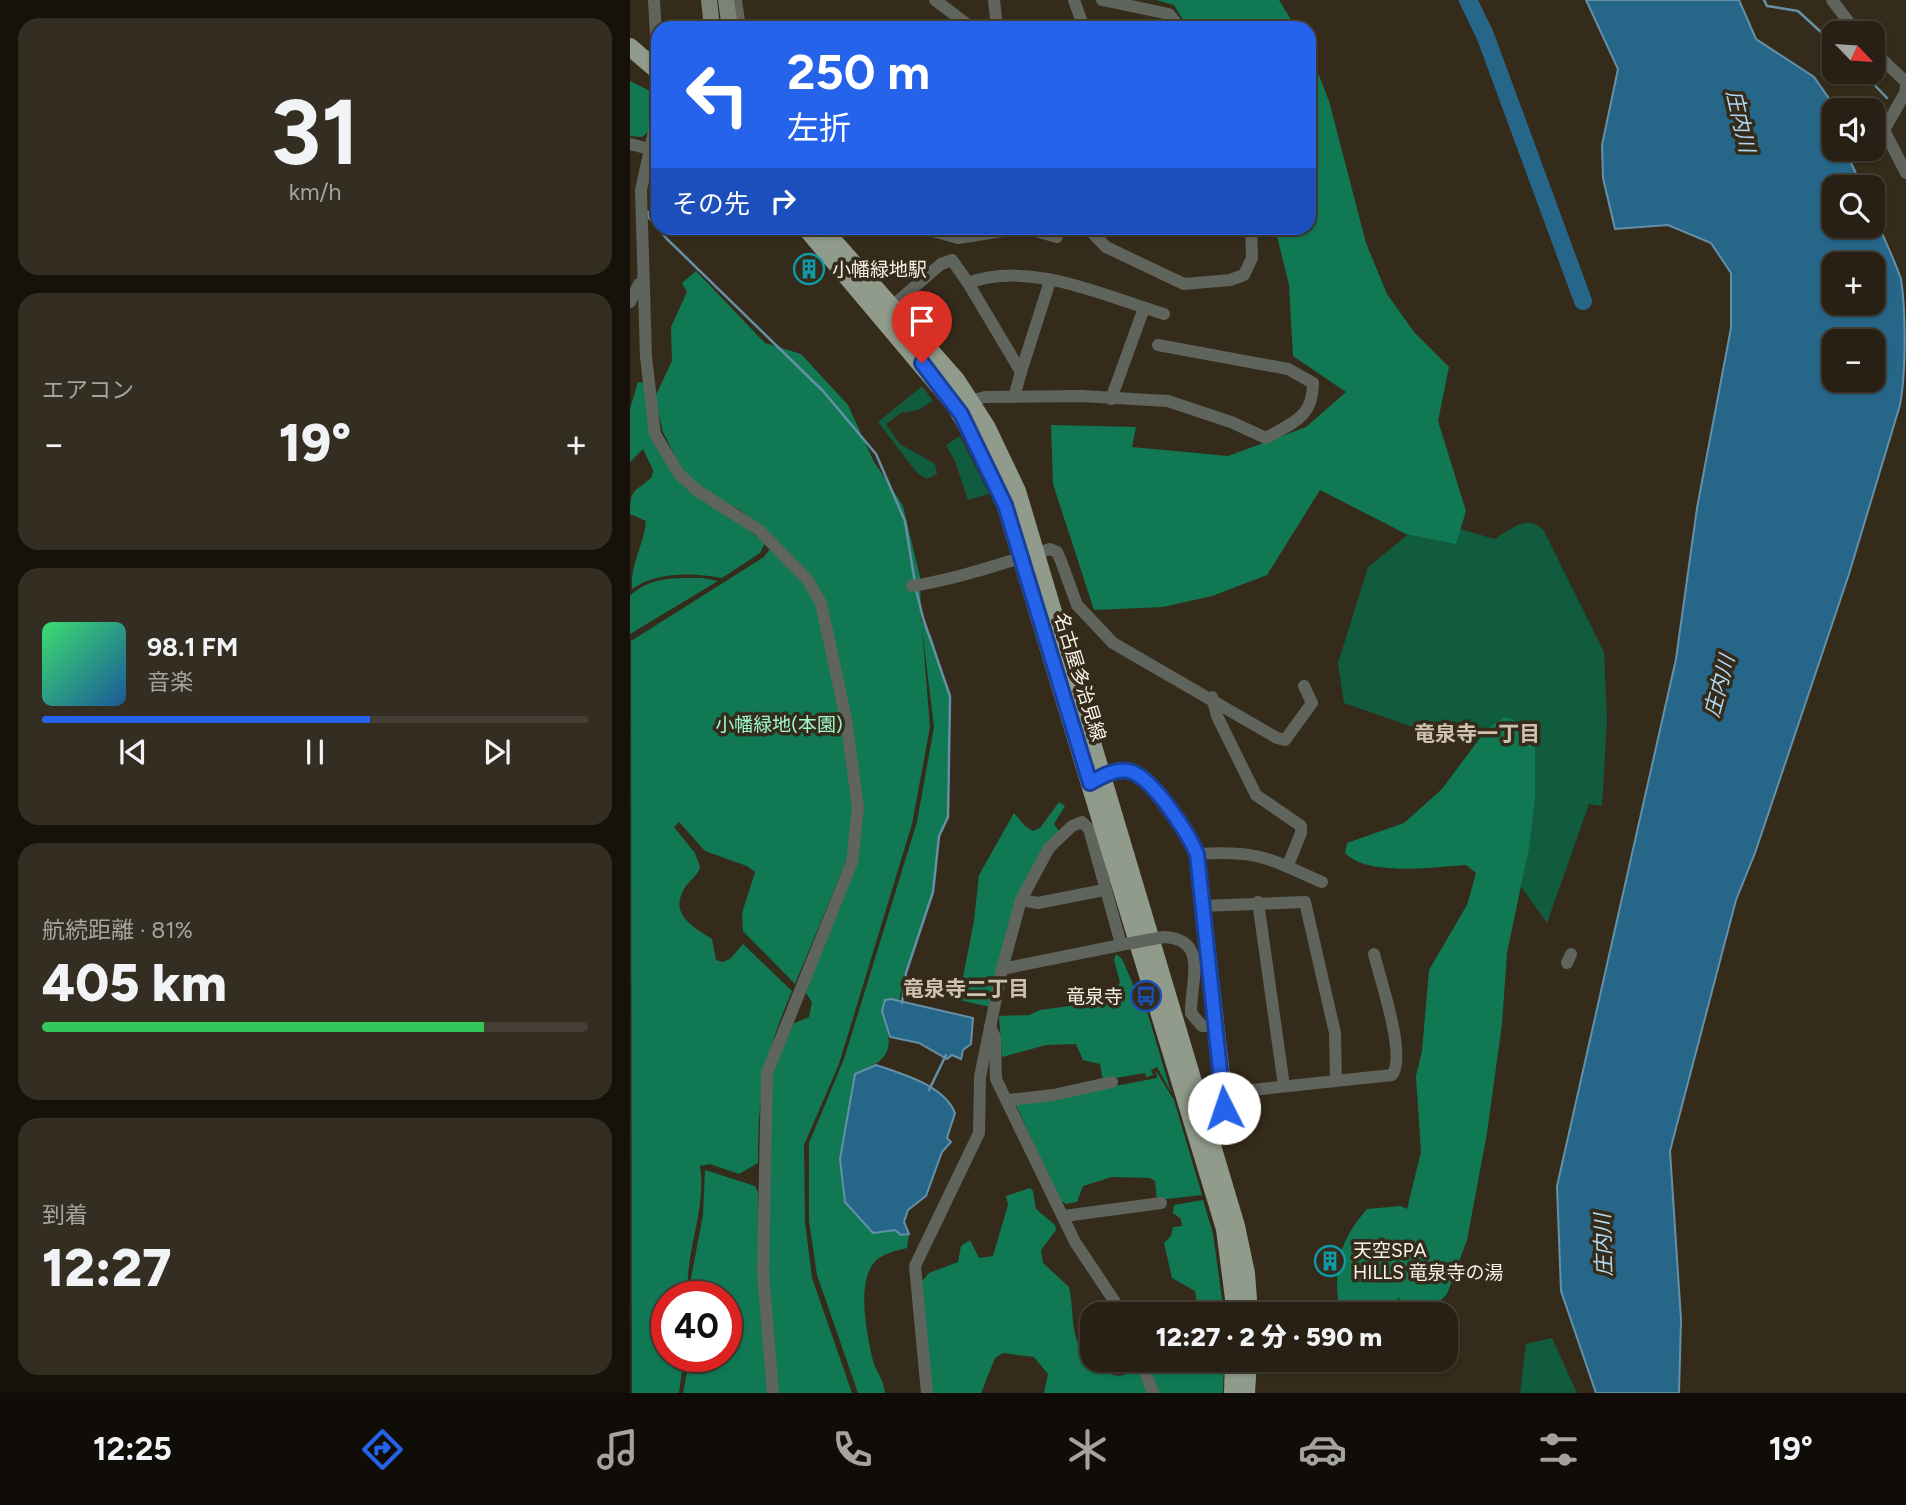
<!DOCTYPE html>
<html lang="ja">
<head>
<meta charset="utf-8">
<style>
	body { margin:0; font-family:Figtree,"Noto Sans JP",sans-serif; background:#342d22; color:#f1f3f6; height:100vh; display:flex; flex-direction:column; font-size:26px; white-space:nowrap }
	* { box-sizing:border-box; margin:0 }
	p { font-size:23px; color:#a5a3a0 }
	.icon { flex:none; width:38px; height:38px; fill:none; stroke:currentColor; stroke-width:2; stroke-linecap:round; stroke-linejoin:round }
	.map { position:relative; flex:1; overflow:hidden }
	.details { display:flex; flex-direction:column; gap:18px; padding:18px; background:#16120b; width:630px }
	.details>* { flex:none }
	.guide { position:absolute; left:21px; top:21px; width:665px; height:214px; border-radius:21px; box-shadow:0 2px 5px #0004,0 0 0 2px #443e34; background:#2563eb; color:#fff; overflow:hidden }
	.needle { width:46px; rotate:115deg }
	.fabs { position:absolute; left:1192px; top:21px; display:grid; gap:14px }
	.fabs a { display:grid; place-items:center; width:63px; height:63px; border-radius:14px; background:#282014; box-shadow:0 2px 5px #0004,0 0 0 2px #443e34; font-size:35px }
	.speed { position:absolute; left:21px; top:1281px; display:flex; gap:14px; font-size:35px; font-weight:700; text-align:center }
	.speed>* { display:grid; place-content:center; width:91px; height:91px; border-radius:50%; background:#282014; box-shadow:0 2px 5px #0004,0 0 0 2px #443e34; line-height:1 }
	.speed .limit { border:10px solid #d22; background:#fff; color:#111 }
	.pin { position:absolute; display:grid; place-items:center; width:60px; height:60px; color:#fff; margin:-72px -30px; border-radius:50% 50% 50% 0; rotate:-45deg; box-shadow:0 0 7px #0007 }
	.pin .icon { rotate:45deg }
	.me { position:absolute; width:77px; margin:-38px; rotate:356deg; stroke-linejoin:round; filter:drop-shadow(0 0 5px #0008) }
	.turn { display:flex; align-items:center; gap:24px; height:147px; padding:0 21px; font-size:32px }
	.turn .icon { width:91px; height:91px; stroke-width:2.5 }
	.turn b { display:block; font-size:49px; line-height:60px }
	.then { display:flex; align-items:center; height:66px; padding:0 21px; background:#0003; gap:14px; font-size:26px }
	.big { font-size:52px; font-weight:800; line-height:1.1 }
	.details .tile { flex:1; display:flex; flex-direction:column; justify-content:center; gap:10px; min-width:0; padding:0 24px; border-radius:21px; background:#342d22 }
	.details .dial { align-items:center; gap:0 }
	.dial b { font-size:91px; line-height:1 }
	.song { display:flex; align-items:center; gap:21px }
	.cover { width:84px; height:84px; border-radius:10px; background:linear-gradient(135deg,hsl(140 70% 55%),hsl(210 70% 35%)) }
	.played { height:7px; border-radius:4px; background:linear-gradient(90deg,#2563eb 60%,#443e34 60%) }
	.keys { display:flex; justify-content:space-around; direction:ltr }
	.heat { display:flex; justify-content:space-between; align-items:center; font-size:38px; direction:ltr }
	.charge { height:10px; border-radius:5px; background:linear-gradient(90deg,#34c759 81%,#443e34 0) }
	.trip { position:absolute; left:450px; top:1302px; width:378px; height:70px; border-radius:21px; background:#282014; box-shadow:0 2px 5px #0004,0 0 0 2px #443e34; font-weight:800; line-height:70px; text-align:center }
	.tabs { display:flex; height:112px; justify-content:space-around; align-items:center; background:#100d08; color:#a5a3a0 }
	.tabs .icon { width:49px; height:49px }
	.tabs .current { color:#2563eb }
	.tabs b { font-size:32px; color:#f1f3f6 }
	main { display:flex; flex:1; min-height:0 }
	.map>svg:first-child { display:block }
	.green { fill:#115b3f }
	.forest { fill:#107954 }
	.water { fill:#256689; stroke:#6590a6; stroke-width:2; fill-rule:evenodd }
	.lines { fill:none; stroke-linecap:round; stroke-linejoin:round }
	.stream { stroke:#6590a6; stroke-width:2.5 }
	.river { stroke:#256689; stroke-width:18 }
	.street { stroke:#5f645d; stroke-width:12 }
	.secondary { stroke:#7b8377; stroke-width:16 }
	.primary { stroke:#909b8b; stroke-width:18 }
	.street-bridge { stroke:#5f645d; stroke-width:12 }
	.route-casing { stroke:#184099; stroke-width:18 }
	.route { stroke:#2563eb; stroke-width:12 }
	.labels { text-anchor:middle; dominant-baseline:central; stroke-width:7; stroke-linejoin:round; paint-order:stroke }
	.poi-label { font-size:19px; fill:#f9f2e8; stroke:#352b1b; text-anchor:start }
	.street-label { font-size:19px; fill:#f9f2e8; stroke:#352b1b }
	.park-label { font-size:19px; fill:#9cfacd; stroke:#352b1b }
	.water-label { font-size:21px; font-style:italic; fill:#b0d8f1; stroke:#352b1b }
	.neighbourhood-label { font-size:21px; font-weight:bold; fill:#cec1ad; stroke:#352b1b }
</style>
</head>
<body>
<main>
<section class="details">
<div class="tile dial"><b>31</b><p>km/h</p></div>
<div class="tile"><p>エアコン</p>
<div class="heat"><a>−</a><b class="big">19°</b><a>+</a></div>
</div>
<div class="tile">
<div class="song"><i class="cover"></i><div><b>98.1 FM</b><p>音楽</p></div></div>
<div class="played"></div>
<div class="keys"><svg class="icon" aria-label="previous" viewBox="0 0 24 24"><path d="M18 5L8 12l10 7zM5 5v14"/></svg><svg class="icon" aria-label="pause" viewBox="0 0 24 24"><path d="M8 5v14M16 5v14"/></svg><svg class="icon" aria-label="next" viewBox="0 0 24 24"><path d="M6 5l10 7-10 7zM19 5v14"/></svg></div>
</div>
<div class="tile"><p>航続距離 · 81%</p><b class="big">405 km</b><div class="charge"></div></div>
<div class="tile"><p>到着</p><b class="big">12:27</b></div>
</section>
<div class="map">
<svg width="1276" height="1393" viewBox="0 0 1276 1393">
	<rect width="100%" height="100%" fill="#352b1b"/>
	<!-- green -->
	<g class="green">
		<path d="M 292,386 L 303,401 L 288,410 L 271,413 L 256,424 L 270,444 L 305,464 L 307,474 L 297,479 L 287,473 L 248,422 Z"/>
		<path d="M 330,436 L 359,494 L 338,500 L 325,461 L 316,445 Z"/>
		<path d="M 797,519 L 864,539 C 882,529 897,513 914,531 L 974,652 L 977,720 L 972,806 L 959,804 L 917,923 L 885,878 L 900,763 L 895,724 L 832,744 L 714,703 L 708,663 L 738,567 Z"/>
		<path d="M 922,1338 L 947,1393 L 890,1393 L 896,1344 Z"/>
	</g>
	<!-- forest -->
	<g class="forest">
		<path d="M 526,0 L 649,0 L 666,28 L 558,28 L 544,5 Z"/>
		<path d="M 679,50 L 699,101 L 736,243 L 757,294 L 784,332 L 819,367 L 808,421 L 836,511 L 826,544 L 776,534 L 690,490 L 637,575 L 582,596 L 533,607 L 464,610 L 423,484 L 421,425 L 506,427 L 502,447 L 598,456 L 676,427 L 716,392 L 663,356 L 659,285 L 645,228 L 679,228 Z"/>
		<path d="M 0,81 L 26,94 L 19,131 L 12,137 L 0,136 Z"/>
		<path d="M 66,271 L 135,343 L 171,354 L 218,405 L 243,460 L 273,506 L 290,577 L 291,620 L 302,638 L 319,697 L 317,817 L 308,837 L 302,893 L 275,973 L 269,1001 L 261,999 L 253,1015 C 265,1051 259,1060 225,1074 L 265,1230 L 271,1235 L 279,1234 L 277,1248 C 265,1251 250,1254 243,1264 C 227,1286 237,1333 242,1357 C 245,1371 253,1377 255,1393 L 228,1393 L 187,1275 L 179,1221 L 179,1143 L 214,1059 L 287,822 L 304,727 L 292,628 L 300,727 L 282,824 L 209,1064 L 174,1145 L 175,1222 L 182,1278 L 222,1393 L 146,1393 L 137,1273 L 139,1086 L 157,1026 L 179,1017 L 182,1002 L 173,989 L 189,954 L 232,810 L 195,602 L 133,528 L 110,510 L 68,487 L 52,470 L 33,432 L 25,397 L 42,361 L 41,327 L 57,292 L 52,283 Z"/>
		<path d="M 8,382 L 15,383 C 18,408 29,461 48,479 C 75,503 108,520 135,543 L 130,553 L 92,578 C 63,573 28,571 2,589 C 0,564 14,545 16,521 L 0,514 C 0,487 5,493 22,477 L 23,470 L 13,449 L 0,462 L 0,409 Z"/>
		<path d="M 142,546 L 174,582 L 187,605 L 211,717 L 224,810 L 217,859 L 165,984 L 113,931 L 112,913 L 125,872 L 117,866 L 75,851 L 49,822 L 44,827 L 65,853 L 70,867 C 68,876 59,880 54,889 C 39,915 64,927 82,939 L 86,960 L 92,962 L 100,959 L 113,944 L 162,991 C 134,1057 128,1091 128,1163 L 109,1174 L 80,1164 L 70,1166 C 77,1210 54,1253 58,1297 L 37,1297 L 37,1356 L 54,1356 L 49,1393 L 2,1393 L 1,641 L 134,557 Z"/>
		<path d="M 73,578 L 88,581 L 0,634 L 0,596 C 20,576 46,578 73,578 Z"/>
		<path d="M 874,717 L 887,721 L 905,746 L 905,797 L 899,848 L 877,953 L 872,1024 L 857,1133 L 837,1240 L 817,1294 L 803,1308 L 783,1310 L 768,1298 L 760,1314 L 710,1314 C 703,1269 707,1244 737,1209 L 771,1206 L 777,1209 L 791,1152 L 786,1076 L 792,1051 L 799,970 L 837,905 L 846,873 L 836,865 C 805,867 738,877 715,853 L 717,843 L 774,823 L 812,789 L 856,730 Z"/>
		<path d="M 429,802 L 435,806 L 424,824 L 429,831 L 412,850 L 360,1007 L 282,989 L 285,983 L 325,989 L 332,982 L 344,921 L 349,875 L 384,813 L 395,826 L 403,831 L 410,828 Z"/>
		<path d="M 486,954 L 492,959 L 505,989 L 511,991 L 541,1092 L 527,1067 L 521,1070 L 523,1075 L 516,1077 L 515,1073 L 473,1080 L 470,1064 L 453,1060 L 446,1044 L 416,1045 L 372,1057 L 369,1016 L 399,1015 L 410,1010 L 447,1005 L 470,991 L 487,989 L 490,982 L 484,960 Z"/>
		<path d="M 526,1071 L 544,1100 L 572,1195 L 527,1200 L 525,1181 L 520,1178 L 482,1177 L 453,1186 L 447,1202 L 436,1204 L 429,1199 L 386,1105 L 527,1078 Z"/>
		<path d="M 75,1170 L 125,1186 L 128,1192 L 129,1274 L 139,1393 L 53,1393 L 60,1356 L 96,1356 L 96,1297 L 61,1297 L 60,1284 L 73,1215 Z"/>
		<path d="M 400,1188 L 403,1191 L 406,1209 L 425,1225 L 426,1230 L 411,1250 L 413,1263 L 439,1287 C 444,1308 440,1332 452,1351 L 462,1351 L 462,1360 L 473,1360 L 483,1375 L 490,1376 L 509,1369 L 518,1393 L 414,1393 L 418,1374 L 404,1357 L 373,1353 L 365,1358 L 351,1393 L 301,1393 L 291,1282 L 299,1273 L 328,1262 L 331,1246 L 340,1240 L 349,1258 L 363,1256 L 378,1205 L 376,1196 Z"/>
		<path d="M 573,1200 L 583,1234 L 594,1314 L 569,1314 L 565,1291 L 542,1278 L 534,1243 L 541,1236 L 543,1227 L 552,1226 L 551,1219 L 543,1213 L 544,1205 Z"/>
		<path d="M 518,1360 L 594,1360 L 593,1393 L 528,1393 Z"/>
	</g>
	<!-- water -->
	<g class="water">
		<path d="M 956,0 L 1109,0 L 1126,39 L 1184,77 L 1207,110 L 1204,110 L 1204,149 L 1215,149 L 1232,187 L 1204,187 L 1204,226 L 1242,226 L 1243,213 C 1252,234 1263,256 1271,279 C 1276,311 1276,373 1270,405 L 1219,574 L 1125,853 L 1106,900 L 1040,1151 L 1051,1320 L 1049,1393 L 966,1393 L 931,1291 L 927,1186 L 1046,659 L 1067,508 L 1101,328 L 1101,273 L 1081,243 L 1038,225 L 985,229 L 973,178 L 972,145 L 988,69 ZM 1204,264 L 1242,264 L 1242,303 L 1204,303 ZM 1204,341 L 1242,341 L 1242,380 L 1204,380 Z"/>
		<path d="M 261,999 L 343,1018 L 341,1044 L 333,1050 L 331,1059 L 322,1055 L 317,1059 L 289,1043 L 260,1037 L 252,1011 L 255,1000 Z"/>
		<path d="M 246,1065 C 272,1074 314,1085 325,1113 L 317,1138 L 321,1142 L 312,1152 L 296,1196 L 278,1210 L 274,1222 L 279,1234 L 271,1235 L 265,1230 L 243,1233 L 215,1202 L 210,1159 L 225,1074 Z"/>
	</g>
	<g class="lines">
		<!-- stream -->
		<g class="stream">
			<path d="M 1134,0 L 1137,6 L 1168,11 L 1204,44"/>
			<path d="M 1232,72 L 1257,98"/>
			<path d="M 18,212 L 19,218 L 37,239 L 193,391 L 246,454 L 275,521 L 285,583"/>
			<path d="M 272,1003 L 276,973 L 303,892 L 309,836 L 318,817 L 320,696 L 293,618 L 286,589"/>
			<path d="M 299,1090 L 316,1055"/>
		</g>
		<!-- river -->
		<path class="river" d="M 838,0 L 855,35 L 953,301"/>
		<!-- street -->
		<g class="street">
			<path d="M 106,0 L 110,28"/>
			<path d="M 305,0 L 342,28"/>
			<path d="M 364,0 L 367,28"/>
			<path d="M 444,0 L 454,28"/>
			<path d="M 472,0 L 539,14 L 550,28"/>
			<path d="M 1202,0 L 1227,33"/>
			<path d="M 210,28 L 216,25 L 227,28"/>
			<path d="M 1242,50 L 1276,82"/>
			<path d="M 19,63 L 27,53 L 24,0"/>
			<path d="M 1276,86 L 1275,93 L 1254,130 L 1276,173"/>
			<path d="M 28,113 L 11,190 L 16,357 L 25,434 L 49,474 L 68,491 L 129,530 L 177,579 L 191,603 L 216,719 L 228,808 L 222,862 L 137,1073 L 133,1273 L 143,1393"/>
			<path d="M 0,144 L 20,149"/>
			<path d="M 292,228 L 328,238 L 393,228"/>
			<path d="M 395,228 L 427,237"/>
			<path d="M 458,228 L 476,247 L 554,284 L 600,280 L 614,275 L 622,258 L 621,228"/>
			<path d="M 338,283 L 391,372 L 384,397"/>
			<path d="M 0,302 L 9,284"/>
			<path d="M 261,307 L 311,264 L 322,260 L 338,283 C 401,260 474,296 534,314"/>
			<path d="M 391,372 L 420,281"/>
			<path d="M 481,399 L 514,308"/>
			<path d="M 333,403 L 355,397 L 451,396 L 538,401 L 601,422 L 636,438 C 663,422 683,418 683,383 L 658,369 L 528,345"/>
			<path d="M 282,586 C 328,579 376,562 420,549 L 427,552 L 431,561 L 447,605 L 483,643 L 647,738 L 655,740 L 682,703 L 674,686"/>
			<path d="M 582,697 L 587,716 L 626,795 L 671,826 L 671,833 L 658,865"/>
			<path d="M 567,854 C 629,850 637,858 692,882"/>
			<path d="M 391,900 L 408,903 L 474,890"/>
			<path d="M 628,902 L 654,1086"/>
			<path d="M 573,906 L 675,902 L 705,1033 L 706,1081"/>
			<path d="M 534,937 C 580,939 560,984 561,1013 L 572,1026 L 585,1026"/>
			<path d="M 937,963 L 941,954"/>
			<path d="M 372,969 L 496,944"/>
			<path d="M 360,1027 L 365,1037 L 366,1079 L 445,1242 L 493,1314"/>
			<path d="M 594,1093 L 762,1075 C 777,1056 750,979 744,954"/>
			<path d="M 379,1100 L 423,1095 L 482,1082"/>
			<path d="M 434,1216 L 531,1203"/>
			<path d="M 511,1360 L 523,1393"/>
			<path d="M 297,1393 L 285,1266 L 349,1133 L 350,1077 L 372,969 L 391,900 L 419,848 L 442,826 L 452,822 L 459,829 L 491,944"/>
		</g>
		<!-- secondary -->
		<g class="secondary">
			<path d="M 79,0 L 82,28"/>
			<path d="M 96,0 L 100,28"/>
			<path d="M 462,782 C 473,775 491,766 504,772 C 525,782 558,833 567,854 L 594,1093 L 592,1120 L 579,1132"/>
		</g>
		<!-- primary -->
		<g class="primary">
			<path d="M 0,47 L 28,71"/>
			<path d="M 176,228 L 325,405 L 348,445 L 375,504 L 595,1229 L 606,1314"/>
			<path d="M 192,228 L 326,380 L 357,428 L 387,491 L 606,1226 L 616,1273 L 619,1314"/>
			<path d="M 603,1393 L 604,1360"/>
			<path d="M 616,1393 L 618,1360"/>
		</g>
		<!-- street-bridge -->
		<path class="street-bridge" d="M 496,944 L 534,937"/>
	</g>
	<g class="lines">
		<!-- route casing -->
		<g class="route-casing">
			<path id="route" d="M 292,363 L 331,414 L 375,505 L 460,783 C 472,776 488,767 502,772 C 524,780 558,833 567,854 L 594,1108"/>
		</g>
		<!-- route -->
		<use href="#route" class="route"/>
	</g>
	<!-- icons -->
	<defs>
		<g id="building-ring" transform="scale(1.575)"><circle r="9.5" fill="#352b1b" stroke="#0f9aa8" stroke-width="1.5"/><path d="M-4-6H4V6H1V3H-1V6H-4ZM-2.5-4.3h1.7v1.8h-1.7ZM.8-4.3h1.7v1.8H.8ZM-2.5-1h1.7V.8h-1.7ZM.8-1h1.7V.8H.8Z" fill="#0f9aa8"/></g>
		<g id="bus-ring" transform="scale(1.575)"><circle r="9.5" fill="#352b1b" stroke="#1a4fb4" stroke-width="1.5"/><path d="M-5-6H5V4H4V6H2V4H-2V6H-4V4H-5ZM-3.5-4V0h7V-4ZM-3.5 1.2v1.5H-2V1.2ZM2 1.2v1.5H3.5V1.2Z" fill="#1a4fb4"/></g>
	</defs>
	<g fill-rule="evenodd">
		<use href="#building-ring" x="179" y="269"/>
		<use href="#bus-ring" x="516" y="996"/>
		<use href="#building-ring" x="700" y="1261"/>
	</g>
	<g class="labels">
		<!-- poi labels -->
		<g class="poi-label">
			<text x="202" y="269">小幡緑地駅</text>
			<text x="493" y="996" text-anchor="end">竜泉寺</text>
			<text x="723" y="1250">天空SPA<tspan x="723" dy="22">HILLS 竜泉寺の湯</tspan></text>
		</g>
		<!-- street labels -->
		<g class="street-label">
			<text transform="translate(450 677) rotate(73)">名古屋多治見線</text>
		</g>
		<!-- park labels -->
		<g class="park-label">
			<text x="149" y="724">小幡緑地(本園)</text>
		</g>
		<!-- water labels -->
		<g class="water-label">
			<text transform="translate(1111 121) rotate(77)">庄内川</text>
			<text transform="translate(1089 686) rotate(-75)">庄内川</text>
			<text transform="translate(973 1245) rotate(-92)">庄内川</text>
		</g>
		<!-- neighbourhood labels -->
		<g class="neighbourhood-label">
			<text x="847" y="733">竜泉寺一丁目</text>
			<text x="336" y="988">竜泉寺二丁目</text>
		</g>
	</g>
</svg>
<div class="fabs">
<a><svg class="needle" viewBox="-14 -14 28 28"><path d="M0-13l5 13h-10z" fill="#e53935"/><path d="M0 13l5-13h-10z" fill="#a5a3a0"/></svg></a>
<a><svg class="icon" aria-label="sound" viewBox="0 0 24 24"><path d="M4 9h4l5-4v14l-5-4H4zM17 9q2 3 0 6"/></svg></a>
<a><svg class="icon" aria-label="search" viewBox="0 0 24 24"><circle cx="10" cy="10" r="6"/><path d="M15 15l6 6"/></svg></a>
<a>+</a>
<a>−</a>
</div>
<div class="speed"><div class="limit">40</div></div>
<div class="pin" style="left:292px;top:363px;background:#d93025"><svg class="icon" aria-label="arrive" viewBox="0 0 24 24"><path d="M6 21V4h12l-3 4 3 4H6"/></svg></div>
<svg class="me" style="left:594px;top:1108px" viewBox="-20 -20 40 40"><circle r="19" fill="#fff"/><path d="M0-13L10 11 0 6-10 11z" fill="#2563eb"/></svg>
<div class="trip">12:27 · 2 分 · 590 m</div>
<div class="guide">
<div class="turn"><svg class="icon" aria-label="left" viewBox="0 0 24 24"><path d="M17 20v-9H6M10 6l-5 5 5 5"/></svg><div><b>250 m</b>左折</div></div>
<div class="then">その先<svg class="icon" aria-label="right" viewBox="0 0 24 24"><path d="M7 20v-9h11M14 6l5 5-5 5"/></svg></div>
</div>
</div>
</main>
<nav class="tabs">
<b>12:25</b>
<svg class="icon current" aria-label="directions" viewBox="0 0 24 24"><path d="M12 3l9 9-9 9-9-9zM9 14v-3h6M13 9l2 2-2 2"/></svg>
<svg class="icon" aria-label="music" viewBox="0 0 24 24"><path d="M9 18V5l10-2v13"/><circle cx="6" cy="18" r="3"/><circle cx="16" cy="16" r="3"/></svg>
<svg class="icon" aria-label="phone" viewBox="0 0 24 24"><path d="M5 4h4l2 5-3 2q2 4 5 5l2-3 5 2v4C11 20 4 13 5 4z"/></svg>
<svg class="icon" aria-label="climate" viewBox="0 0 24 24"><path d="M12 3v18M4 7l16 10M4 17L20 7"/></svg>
<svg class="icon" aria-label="car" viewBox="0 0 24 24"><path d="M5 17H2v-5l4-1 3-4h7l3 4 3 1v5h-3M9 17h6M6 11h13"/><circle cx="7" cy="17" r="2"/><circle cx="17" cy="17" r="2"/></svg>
<svg class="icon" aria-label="filters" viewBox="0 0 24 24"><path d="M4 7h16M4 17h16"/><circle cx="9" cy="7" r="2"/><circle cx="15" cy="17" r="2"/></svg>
<b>19°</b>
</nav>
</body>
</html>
